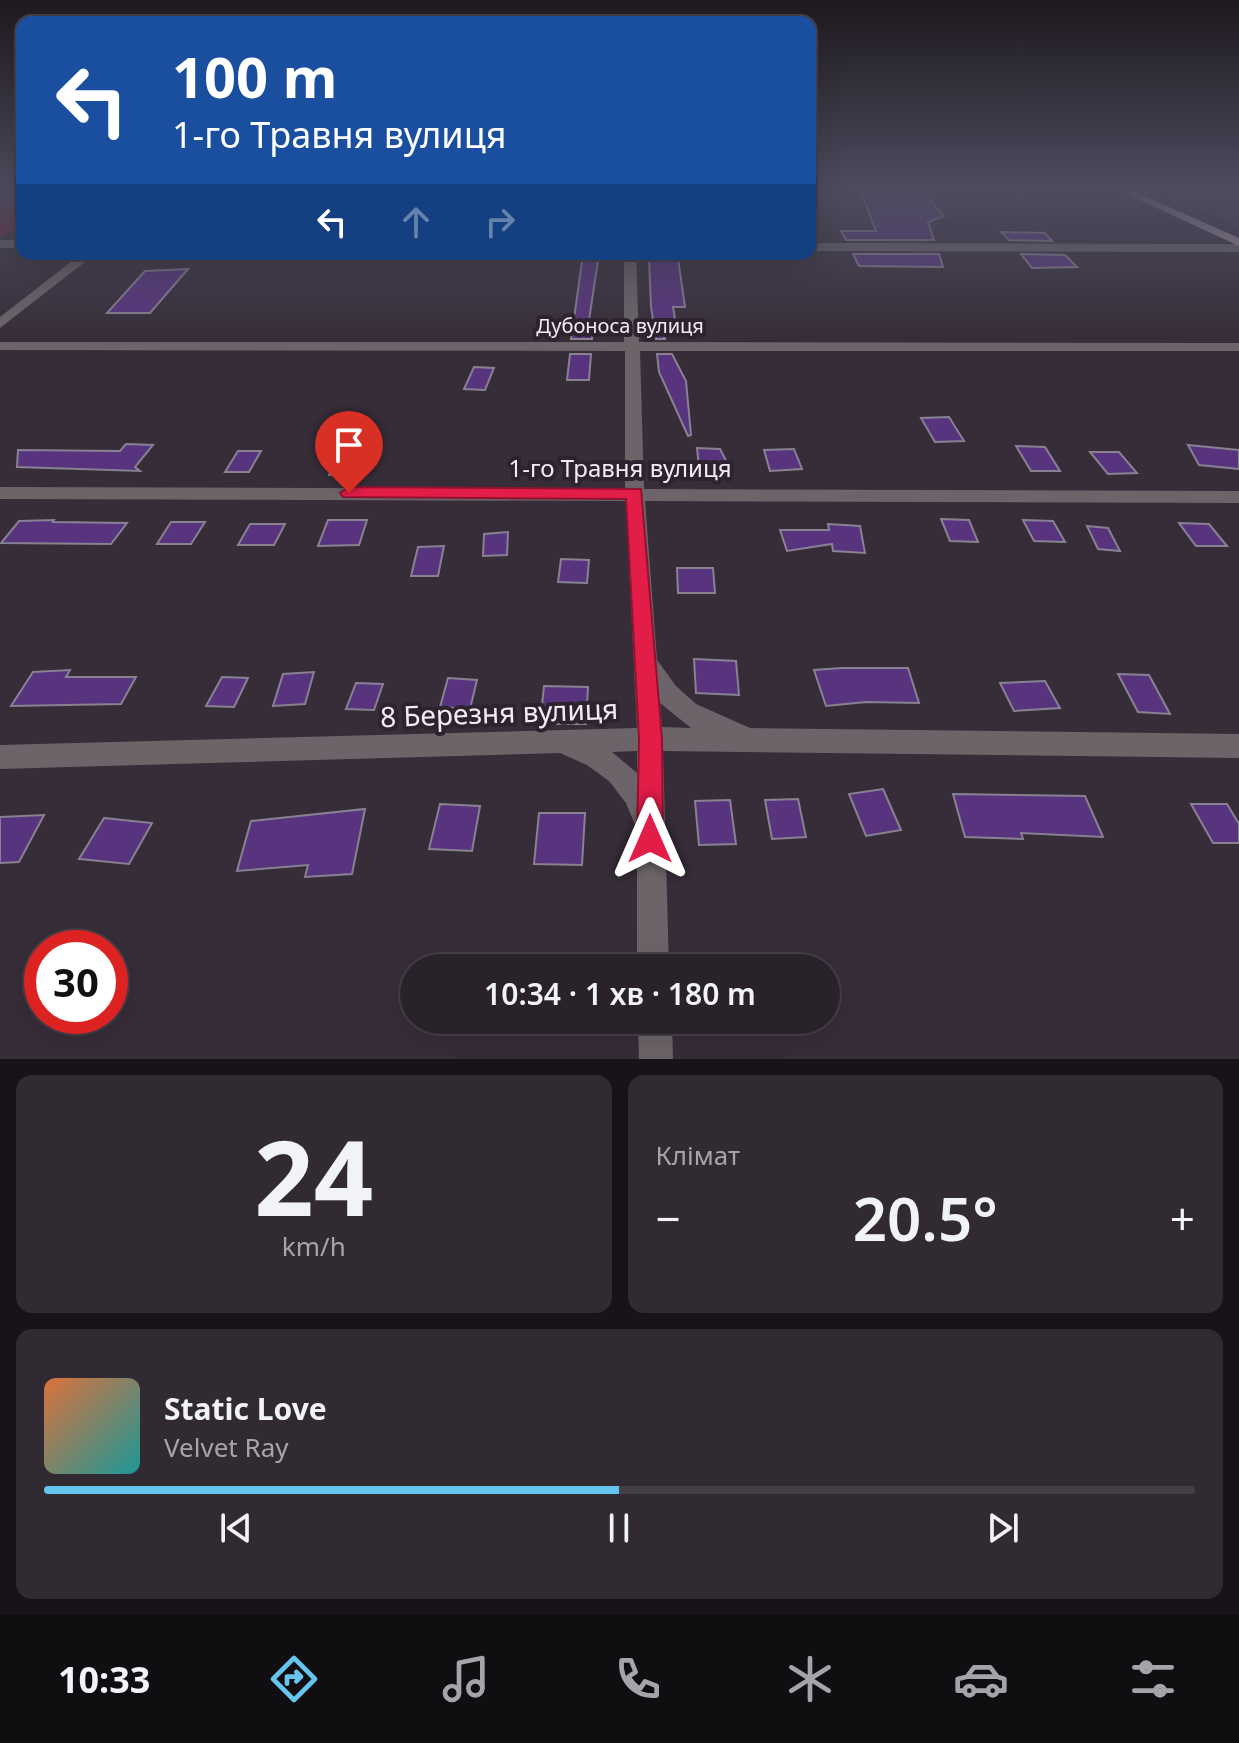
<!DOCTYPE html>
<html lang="uk">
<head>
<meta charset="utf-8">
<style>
	body { margin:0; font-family:"Noto Sans",sans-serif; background:#312a33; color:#f1f3f6; height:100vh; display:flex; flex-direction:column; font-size:30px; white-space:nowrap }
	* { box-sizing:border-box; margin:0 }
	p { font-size:26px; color:#a5a4a9 }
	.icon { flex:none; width:44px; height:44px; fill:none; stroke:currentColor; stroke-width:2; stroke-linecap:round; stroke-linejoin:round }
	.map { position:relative; height:1059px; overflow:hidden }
	.drawer { display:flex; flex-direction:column; gap:16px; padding:16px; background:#171318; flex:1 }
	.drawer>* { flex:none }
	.top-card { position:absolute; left:16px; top:16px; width:800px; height:244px; border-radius:16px; box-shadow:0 8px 32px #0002,0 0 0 2px #453f47; background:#1a4fa0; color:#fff; overflow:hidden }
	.speed { position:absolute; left:24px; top:930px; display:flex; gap:16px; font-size:40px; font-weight:700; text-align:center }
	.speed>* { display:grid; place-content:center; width:104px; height:104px; border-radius:50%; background:#29222b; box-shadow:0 8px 32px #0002,0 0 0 2px #453f47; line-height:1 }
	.speed .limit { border:12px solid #d22; background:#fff; color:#111 }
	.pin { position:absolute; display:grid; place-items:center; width:68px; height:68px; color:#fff; margin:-82px -34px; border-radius:50% 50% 50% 0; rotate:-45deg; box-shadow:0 0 8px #0007 }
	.pin .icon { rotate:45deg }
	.me { position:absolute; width:88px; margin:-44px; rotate:0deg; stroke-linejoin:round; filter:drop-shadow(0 0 6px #0008) }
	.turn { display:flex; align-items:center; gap:28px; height:168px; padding:0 24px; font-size:36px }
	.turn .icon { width:104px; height:104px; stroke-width:2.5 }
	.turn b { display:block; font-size:56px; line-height:68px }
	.lanes { display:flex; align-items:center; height:76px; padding:0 24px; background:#0003; justify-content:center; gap:40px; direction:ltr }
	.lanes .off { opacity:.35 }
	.big { font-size:60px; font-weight:600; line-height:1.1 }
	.drawer .card { flex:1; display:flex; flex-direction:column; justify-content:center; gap:12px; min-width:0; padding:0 28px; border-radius:16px; background:#312a33 }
	.drawer .dial { align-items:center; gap:0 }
	.dial b { font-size:104px; line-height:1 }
	.song { display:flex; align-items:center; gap:24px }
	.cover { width:96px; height:96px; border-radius:12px; background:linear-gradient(135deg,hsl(20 70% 55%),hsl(180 70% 35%)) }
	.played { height:8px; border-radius:4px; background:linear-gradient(90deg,#65c5ee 50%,#453f47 50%) }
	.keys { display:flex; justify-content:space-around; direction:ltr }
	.heat { display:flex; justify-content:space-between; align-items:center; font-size:44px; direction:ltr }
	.drawer .tiles { flex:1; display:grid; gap:16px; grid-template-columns:1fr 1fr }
	.card:last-child { grid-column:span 2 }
	.trip { position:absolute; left:400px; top:954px; width:440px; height:80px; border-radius:40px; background:#29222b; box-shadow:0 8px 32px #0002,0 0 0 2px #453f47; font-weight:600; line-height:80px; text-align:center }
	.tabs { display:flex; height:128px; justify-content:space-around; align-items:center; background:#100e11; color:#a5a4a9 }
	.tabs .icon { width:56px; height:56px }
	.tabs .selected { color:#65c5ee }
	.tabs b { font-size:36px; color:#f1f3f6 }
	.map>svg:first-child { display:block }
	.built { fill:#423344 }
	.green { fill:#6e1f3f }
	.building { fill:#58347e; stroke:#888192; stroke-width:2 }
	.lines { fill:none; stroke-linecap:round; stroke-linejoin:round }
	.minor { fill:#6c6469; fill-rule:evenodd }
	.major { fill:#a696a0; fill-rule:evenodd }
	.route { fill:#e11d48; stroke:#92132f; stroke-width:2 }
	.labels { text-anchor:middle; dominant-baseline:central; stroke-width:8; stroke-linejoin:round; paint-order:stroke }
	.far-street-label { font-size:20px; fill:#f2ebf3; stroke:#2d232e }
	.street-label { font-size:24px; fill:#f2ebf3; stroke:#2d232e }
	.near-street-label { font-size:28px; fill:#f2ebf3; stroke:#2d232e }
</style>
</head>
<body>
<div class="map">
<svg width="1239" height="1059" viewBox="0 0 1239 1059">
	<rect width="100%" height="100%" fill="#372d39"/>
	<!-- built -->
	<path class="built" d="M 1162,190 L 1239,190 L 1239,227 Z"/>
	<!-- green -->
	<path class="green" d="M 0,190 L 22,190 L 22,227 L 0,237 Z"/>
	<!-- building -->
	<g class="building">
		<path d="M 860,190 L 921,190 L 944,216 L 928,222 L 934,240 L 846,240 L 841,231 L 876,231 Z"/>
		<path d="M 1001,232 L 1045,233 L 1052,241 L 1009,240 Z"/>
		<path d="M 583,254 L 599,254 L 589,320 L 593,320 L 592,339 L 571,339 L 573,320 L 581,320 L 574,319 Z"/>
		<path d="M 853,254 L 939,254 L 943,267 L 859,266 Z"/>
		<path d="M 1021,254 L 1065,255 L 1077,267 L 1032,268 Z"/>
		<path d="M 649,258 L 678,258 L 685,307 L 673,307 L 677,331 L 661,331 L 665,339 L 656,339 L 651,307 Z"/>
		<path d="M 188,269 L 150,313 L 107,313 L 145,271 Z"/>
		<path d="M 570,354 L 591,354 L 589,380 L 567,380 Z"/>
		<path d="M 657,354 L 672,354 L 686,381 L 691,435 L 688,436 L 659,372 Z"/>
		<path d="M 474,367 L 494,368 L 485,390 L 464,389 Z"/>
		<path d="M 949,417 L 964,441 L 935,442 L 921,418 Z"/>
		<path d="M 126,444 L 153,445 L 135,467 L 140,471 L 17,467 L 18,450 L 120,451 Z"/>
		<path d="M 1188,445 L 1239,450 L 1239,469 L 1199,465 Z"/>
		<path d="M 1016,446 L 1045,447 L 1060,471 L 1031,471 Z"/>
		<path d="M 697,448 L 720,449 L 730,468 L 699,468 Z"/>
		<path d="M 794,449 L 802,469 L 770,471 L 764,450 Z"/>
		<path d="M 238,451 L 261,451 L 249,472 L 225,472 Z"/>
		<path d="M 1090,452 L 1119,452 L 1137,473 L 1108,474 Z"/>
		<path d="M 337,454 L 368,454 L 361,474 L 329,475 Z"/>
		<path d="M 941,519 L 969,520 L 978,542 L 950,541 Z"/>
		<path d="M 54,520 L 53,522 L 127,523 L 111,544 L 1,543 L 19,521 Z"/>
		<path d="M 328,520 L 367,520 L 359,545 L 318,546 Z"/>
		<path d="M 1023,520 L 1053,521 L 1065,542 L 1034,541 Z"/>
		<path d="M 171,522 L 205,522 L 191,544 L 157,544 Z"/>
		<path d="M 1179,523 L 1209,524 L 1227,546 L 1196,546 Z"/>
		<path d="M 250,524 L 285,524 L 274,545 L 238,545 Z"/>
		<path d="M 828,524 L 860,526 L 865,553 L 833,551 L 832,544 L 787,551 L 780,530 L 829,530 Z"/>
		<path d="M 1087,526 L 1108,528 L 1120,551 L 1098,549 Z"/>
		<path d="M 508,532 L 507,555 L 483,556 L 484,534 Z"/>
		<path d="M 444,546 L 438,576 L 411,576 L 418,547 Z"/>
		<path d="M 561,559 L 589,560 L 587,583 L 558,582 Z"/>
		<path d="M 677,568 L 713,568 L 715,593 L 678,593 Z"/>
		<path d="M 694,659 L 736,661 L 739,695 L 696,693 Z"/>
		<path d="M 842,668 L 908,668 L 919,703 L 866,702 L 826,706 L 814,670 Z"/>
		<path d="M 70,670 L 66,677 L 136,677 L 121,704 L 11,706 L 33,672 Z"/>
		<path d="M 314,672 L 305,704 L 273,706 L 283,674 Z"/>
		<path d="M 1118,674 L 1149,675 L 1170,714 L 1138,712 Z"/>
		<path d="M 222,677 L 248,678 L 234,707 L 206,706 Z"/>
		<path d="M 448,678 L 477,680 L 470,709 L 440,707 Z"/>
		<path d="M 1045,681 L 1060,708 L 1014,711 L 1000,683 Z"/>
		<path d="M 356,683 L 383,684 L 374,710 L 346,709 Z"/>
		<path d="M 544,686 L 588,687 L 586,724 L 540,724 Z"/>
		<path d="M 883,789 L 901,830 L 866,836 L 849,794 Z"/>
		<path d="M 953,794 L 1085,796 L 1103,837 L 1021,833 L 1023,839 L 965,837 Z"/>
		<path d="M 798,799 L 806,837 L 772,839 L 765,800 Z"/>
		<path d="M 730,800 L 736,844 L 699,845 L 695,801 Z"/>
		<path d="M 440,804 L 480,806 L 472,851 L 429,849 Z"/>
		<path d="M 1191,804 L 1227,804 L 1239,824 L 1239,843 L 1213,843 Z"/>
		<path d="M 365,809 L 352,874 L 305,877 L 308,865 L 237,871 L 251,821 Z"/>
		<path d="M 539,813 L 585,813 L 582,865 L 534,864 Z"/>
		<path d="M 44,815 L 19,862 L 0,863 L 0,817 Z"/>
		<path d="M 104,818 L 152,823 L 129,864 L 79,859 Z"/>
	</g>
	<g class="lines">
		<!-- minor -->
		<g class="minor">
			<rect x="0" y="240" width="22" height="8"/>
			<path d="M 810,243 L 1239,244 L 1239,252 L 810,251 Z"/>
			<path d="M 81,254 L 95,254 L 0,328 L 0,317 Z"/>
			<path d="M 624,254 L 636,254 L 639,342 L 1239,343 L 1239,351 L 640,351 L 644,489 L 1239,491 L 1239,503 L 645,501 L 657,660 L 676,686 L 696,704 L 750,728 L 1239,734 L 1239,758 L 663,751 L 669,968 L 637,968 L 637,830 L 626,803 L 609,781 L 587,765 L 560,753 L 0,769 L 0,745 L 637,728 L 626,501 L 0,499 L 0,487 L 625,489 L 625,351 L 0,350 L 0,342 L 624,342 ZM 660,703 L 691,728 L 662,727 ZM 637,751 L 637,773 L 612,752 Z"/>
			<path d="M 638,1020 L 672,1020 L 673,1059 L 639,1059 Z"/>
		</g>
		<!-- major -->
		<path class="major" d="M 1118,190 L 1131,190 L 1239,238 L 1239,246 Z"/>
	</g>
	<!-- sky -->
	<linearGradient id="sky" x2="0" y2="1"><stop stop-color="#1e191f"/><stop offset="0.56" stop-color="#4d4c5f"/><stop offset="1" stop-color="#4d4c5f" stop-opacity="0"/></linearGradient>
	<rect width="1239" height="338" fill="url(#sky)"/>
	<!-- route -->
	<path class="route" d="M 349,487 L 641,489 L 662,739 L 663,839 L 660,848 L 650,852 L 641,848 L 637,839 L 639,739 L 626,499 L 343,497 L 340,493 Z"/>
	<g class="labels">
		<!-- far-street labels -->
		<g class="far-street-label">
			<text x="620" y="325">Дубоноса вулиця</text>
		</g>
		<!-- street labels -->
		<g class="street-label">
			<text x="620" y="467">1-го Травня вулиця</text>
		</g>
		<!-- near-street labels -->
		<g class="near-street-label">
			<text transform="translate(499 712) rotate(-2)">8 Березня вулиця</text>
		</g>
	</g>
</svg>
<div class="speed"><div class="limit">30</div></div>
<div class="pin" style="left:349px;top:493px;background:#d93025"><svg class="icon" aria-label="arrive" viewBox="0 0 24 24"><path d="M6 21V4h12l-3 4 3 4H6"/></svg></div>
<svg class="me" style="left:650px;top:839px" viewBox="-20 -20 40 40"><path d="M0-17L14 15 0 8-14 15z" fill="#e11d48" stroke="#fff" stroke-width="4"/></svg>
<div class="trip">10:34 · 1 хв · 180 m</div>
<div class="top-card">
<div class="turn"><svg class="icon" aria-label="left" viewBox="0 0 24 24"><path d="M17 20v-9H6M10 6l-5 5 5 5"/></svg><div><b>100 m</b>1-го Травня вулиця</div></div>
<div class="lanes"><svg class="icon" aria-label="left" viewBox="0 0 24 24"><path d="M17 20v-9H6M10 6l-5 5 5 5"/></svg><svg class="icon off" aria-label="ahead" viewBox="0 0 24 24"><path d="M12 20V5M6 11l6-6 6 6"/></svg><svg class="icon off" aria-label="right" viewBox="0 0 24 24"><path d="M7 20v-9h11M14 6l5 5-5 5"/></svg></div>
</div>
</div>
<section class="drawer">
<div class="tiles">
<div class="card dial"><b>24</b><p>km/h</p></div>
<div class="card"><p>Клімат</p>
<div class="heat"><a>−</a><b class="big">20.5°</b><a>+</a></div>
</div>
<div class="card">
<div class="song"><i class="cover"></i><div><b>Static Love</b><p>Velvet Ray</p></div></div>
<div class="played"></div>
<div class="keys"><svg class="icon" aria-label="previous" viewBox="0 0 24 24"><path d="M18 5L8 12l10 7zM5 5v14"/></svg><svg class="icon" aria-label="pause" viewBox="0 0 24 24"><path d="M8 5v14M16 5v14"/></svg><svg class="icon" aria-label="next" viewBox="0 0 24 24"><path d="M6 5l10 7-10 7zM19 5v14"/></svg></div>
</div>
</div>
</section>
<nav class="tabs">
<b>10:33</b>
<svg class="icon selected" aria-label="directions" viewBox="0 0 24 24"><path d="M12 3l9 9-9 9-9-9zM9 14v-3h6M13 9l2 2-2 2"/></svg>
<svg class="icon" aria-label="music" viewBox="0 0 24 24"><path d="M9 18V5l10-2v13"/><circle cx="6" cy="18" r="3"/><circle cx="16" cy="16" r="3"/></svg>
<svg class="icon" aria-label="phone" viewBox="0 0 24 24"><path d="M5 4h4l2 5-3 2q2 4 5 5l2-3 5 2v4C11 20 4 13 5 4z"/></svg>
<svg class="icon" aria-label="climate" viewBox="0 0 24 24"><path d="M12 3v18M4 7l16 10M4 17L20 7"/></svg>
<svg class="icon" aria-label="car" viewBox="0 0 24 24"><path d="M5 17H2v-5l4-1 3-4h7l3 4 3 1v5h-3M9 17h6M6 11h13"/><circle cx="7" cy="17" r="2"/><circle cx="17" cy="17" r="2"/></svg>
<svg class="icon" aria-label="filters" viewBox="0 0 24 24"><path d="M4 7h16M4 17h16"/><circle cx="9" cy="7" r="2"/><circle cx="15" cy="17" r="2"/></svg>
</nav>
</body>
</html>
